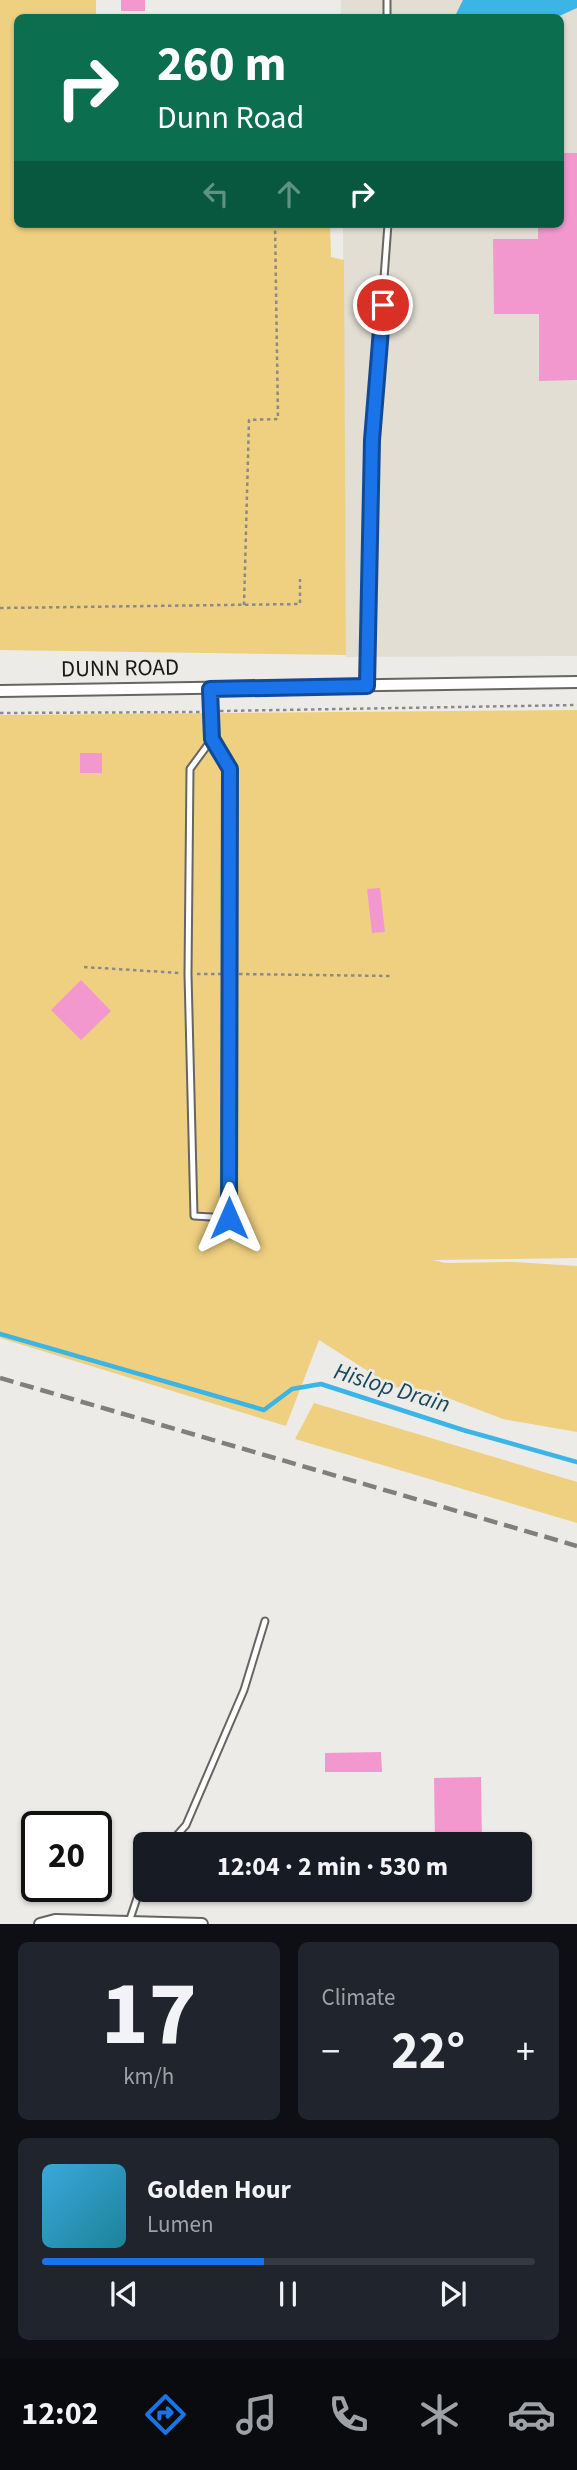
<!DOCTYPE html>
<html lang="en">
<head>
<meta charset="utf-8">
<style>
	body { margin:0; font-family:"Source Sans 3",sans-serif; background:#20242c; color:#f1f3f6; height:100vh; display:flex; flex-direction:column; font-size:26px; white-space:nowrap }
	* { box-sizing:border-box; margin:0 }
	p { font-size:23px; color:#9ea1a6 }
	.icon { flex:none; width:38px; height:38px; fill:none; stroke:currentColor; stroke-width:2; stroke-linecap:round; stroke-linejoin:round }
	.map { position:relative; height:1924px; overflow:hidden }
	.panel { display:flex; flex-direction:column; gap:18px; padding:18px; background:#0d0f14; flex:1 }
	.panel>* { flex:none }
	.guide { position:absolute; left:14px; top:14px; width:550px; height:214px; border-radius:10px; box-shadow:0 2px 5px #0004; background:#0b6e4f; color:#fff; overflow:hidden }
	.speed { position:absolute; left:21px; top:1811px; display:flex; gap:14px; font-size:35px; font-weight:700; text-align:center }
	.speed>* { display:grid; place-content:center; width:91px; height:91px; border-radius:50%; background:#171b24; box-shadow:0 2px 5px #0004; line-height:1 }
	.speed .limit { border:4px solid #111; border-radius:10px; background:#fff; color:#111 }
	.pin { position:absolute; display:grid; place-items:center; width:60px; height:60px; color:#fff; margin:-30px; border:4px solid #fff; border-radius:50%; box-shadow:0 2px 7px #0007 }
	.me { position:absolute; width:77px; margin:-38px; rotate:0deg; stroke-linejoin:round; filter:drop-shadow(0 0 5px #0008) }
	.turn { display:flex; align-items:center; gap:24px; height:147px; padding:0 28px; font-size:32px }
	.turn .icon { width:91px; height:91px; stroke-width:2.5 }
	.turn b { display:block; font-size:49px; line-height:60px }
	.lanes { display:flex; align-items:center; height:66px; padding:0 28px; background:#0003; justify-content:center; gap:35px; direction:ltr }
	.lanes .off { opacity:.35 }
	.big { font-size:52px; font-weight:700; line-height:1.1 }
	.panel .card { flex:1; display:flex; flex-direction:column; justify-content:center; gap:10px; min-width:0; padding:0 24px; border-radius:10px; background:#20242c }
	.panel .dial { align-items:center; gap:0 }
	.dial b { font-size:91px; line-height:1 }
	.song { display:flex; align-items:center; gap:21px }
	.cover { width:84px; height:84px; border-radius:10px; background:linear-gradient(135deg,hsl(200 70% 55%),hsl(190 70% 35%)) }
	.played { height:7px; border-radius:4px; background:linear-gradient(90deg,#1a73e8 45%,#363941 45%) }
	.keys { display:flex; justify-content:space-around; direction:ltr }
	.heat { display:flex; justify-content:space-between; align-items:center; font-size:38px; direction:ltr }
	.panel .tiles { flex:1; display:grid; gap:18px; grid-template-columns:1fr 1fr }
	.card:last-child { grid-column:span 2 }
	.trip { position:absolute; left:133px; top:1832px; width:399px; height:70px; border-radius:10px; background:#171b24; box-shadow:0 2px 5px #0004; font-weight:700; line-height:70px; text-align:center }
	.menu { display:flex; height:112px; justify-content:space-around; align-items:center; background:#090b0e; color:#9ea1a6 }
	.menu .icon { width:49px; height:49px }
	.menu .current { color:#1a73e8 }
	.menu b { font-size:32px; color:#f1f3f6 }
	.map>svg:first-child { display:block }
	.built { fill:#e2ded4 }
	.green { fill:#efd081 }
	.water { fill:#3bb4e6 }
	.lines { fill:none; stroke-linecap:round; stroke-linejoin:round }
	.stream { stroke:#3bb4e6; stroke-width:4.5 }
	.building { fill:#f298ce }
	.lane-casing { stroke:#666562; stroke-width:9 }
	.street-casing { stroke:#666562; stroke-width:14 }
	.path { stroke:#8a8a87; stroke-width:2.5; stroke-dasharray:3.5 3.5; stroke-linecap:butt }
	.lane { stroke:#fff; stroke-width:5 }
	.street { stroke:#fff; stroke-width:10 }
	.rail { stroke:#7f7f7c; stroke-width:4.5; stroke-dasharray:14 7; stroke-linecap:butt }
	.route-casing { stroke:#114b97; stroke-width:18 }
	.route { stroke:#1a73e8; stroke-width:12 }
	.labels { text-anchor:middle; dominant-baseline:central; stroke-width:5; stroke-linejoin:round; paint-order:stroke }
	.street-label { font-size:23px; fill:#191918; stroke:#ecebe7 }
	.water-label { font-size:24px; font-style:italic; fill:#17485d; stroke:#ecebe7 }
</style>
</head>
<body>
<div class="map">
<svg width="577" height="1924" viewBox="0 0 577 1924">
	<rect width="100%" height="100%" fill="#ecebe7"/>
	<!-- built -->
	<path class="built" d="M 341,0 L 577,0 L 577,656 L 346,657 L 343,224 L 560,224 L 560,18 L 341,17 Z"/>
	<!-- green -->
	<g class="green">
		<path d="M 0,0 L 96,0 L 96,17 L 18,18 L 18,224 L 330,224 L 331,257 L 344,260 L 346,655 L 0,650 Z"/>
		<path d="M 577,710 L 577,1258 L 433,1260 L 445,1263 L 514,1262 L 577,1266 L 577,1432 L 503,1419 L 427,1390 L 393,1387 L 319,1340 L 286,1426 L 0,1338 L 0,715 Z"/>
		<path d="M 314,1403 L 577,1482 L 577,1523 L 295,1439 Z"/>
	</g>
	<!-- water -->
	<path class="water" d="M 463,0 L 577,0 L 577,8 L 557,17 L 457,17 L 456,14 Z"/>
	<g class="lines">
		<!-- stream -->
		<path class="stream" d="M 0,1334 L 264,1410 L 292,1389 L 321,1384 L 463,1430 L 577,1462"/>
	</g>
	<!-- building -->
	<g class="building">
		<rect x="121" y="0" width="24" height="11"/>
		<path d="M 560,153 L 577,153 L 577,380 L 539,381 L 539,314 L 494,314 L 493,239 L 538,239 L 538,224 L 560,224 Z"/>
		<rect x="80" y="753" width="22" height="20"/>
		<path d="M 380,888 L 385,932 L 372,933 L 367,889 Z"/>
		<path d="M 81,980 L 111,1011 L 81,1040 L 51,1010 Z"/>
		<path d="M 381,1752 L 382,1772 L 325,1772 L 325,1753 Z"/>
		<path d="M 481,1777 L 482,1844 L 435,1844 L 434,1778 Z"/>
	</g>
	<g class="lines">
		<!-- lane casing -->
		<g class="lane-casing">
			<g id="lane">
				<path d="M 387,18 L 387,0"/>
				<path d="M 367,686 L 372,440 L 388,224"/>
				<path d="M 210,689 L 212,739 L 230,769 L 229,1218 L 194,1216 L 188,974 L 190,769 L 212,739"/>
				<path d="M 169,1844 L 186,1825 L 244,1690 L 265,1621"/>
				<path d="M 129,1922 L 145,1874"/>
			</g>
		</g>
		<!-- street casing -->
		<g class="street-casing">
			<g id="street">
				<path d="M 0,691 L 577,682"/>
				<path d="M 40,1924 L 55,1920 L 202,1924"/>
			</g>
		</g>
		<!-- path -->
		<g class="path">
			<path d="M 244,605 L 249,420 L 278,419 L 275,224"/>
			<path d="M 0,608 L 300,604 L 300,579"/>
			<path d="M 220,711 L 577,705"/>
			<path d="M 0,713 L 203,712"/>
			<path d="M 84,967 L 180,973"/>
			<path d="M 197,974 L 222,974"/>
			<path d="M 239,974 L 390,976"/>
		</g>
		<!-- lane -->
		<use href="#lane" class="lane"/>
		<!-- street -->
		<use href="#street" class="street"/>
		<!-- rail -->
		<path class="rail" d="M 0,1378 L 577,1546"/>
	</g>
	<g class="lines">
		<!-- route casing -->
		<g class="route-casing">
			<path id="route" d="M 229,1218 L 230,769 L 212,739 L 210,689 L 367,686 L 372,440 L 383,305"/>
		</g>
		<!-- route -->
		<use href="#route" class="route"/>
	</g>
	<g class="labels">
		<!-- street labels -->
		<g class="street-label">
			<text transform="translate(120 668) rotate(-1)">DUNN ROAD</text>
		</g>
		<!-- water labels -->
		<g class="water-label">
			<text transform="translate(392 1388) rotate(17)">Hislop Drain</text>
		</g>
	</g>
</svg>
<div class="speed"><div class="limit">20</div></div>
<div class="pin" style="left:383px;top:305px;background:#d93025"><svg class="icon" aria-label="arrive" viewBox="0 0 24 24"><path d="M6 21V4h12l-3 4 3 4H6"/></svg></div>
<svg class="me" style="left:229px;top:1218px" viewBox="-20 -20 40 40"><path d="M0-17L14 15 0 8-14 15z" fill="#1a73e8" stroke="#fff" stroke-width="4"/></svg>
<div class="trip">12:04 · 2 min · 530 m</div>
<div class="guide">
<div class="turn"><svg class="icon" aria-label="right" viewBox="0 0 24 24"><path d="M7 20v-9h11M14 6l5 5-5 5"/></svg><div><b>260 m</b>Dunn Road</div></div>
<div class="lanes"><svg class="icon off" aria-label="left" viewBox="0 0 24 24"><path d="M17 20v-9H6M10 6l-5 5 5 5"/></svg><svg class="icon off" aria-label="ahead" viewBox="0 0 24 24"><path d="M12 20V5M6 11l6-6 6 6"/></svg><svg class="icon" aria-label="right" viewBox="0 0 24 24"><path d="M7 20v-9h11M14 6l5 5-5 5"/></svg></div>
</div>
</div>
<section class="panel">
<div class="tiles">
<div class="card dial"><b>17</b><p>km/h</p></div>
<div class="card"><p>Climate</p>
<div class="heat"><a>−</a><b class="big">22°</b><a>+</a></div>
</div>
<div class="card">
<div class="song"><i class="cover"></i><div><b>Golden Hour</b><p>Lumen</p></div></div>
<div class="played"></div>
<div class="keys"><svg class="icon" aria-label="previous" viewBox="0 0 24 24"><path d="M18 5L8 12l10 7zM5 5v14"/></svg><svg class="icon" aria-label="pause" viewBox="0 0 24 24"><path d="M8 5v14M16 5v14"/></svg><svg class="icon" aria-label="next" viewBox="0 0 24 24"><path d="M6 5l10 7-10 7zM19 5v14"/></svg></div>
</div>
</div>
</section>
<nav class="menu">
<b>12:02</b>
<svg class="icon current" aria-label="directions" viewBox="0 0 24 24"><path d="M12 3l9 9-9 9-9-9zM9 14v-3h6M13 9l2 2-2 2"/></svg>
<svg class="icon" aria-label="music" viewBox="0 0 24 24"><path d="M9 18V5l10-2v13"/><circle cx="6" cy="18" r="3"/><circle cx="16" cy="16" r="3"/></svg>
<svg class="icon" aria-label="phone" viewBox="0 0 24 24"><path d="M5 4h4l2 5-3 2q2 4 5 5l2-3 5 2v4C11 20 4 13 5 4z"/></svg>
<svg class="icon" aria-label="climate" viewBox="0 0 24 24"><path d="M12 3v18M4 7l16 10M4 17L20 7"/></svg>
<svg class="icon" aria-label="car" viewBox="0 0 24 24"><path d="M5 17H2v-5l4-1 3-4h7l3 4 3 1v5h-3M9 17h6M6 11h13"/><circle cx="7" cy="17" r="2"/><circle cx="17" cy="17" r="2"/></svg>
</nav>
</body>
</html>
